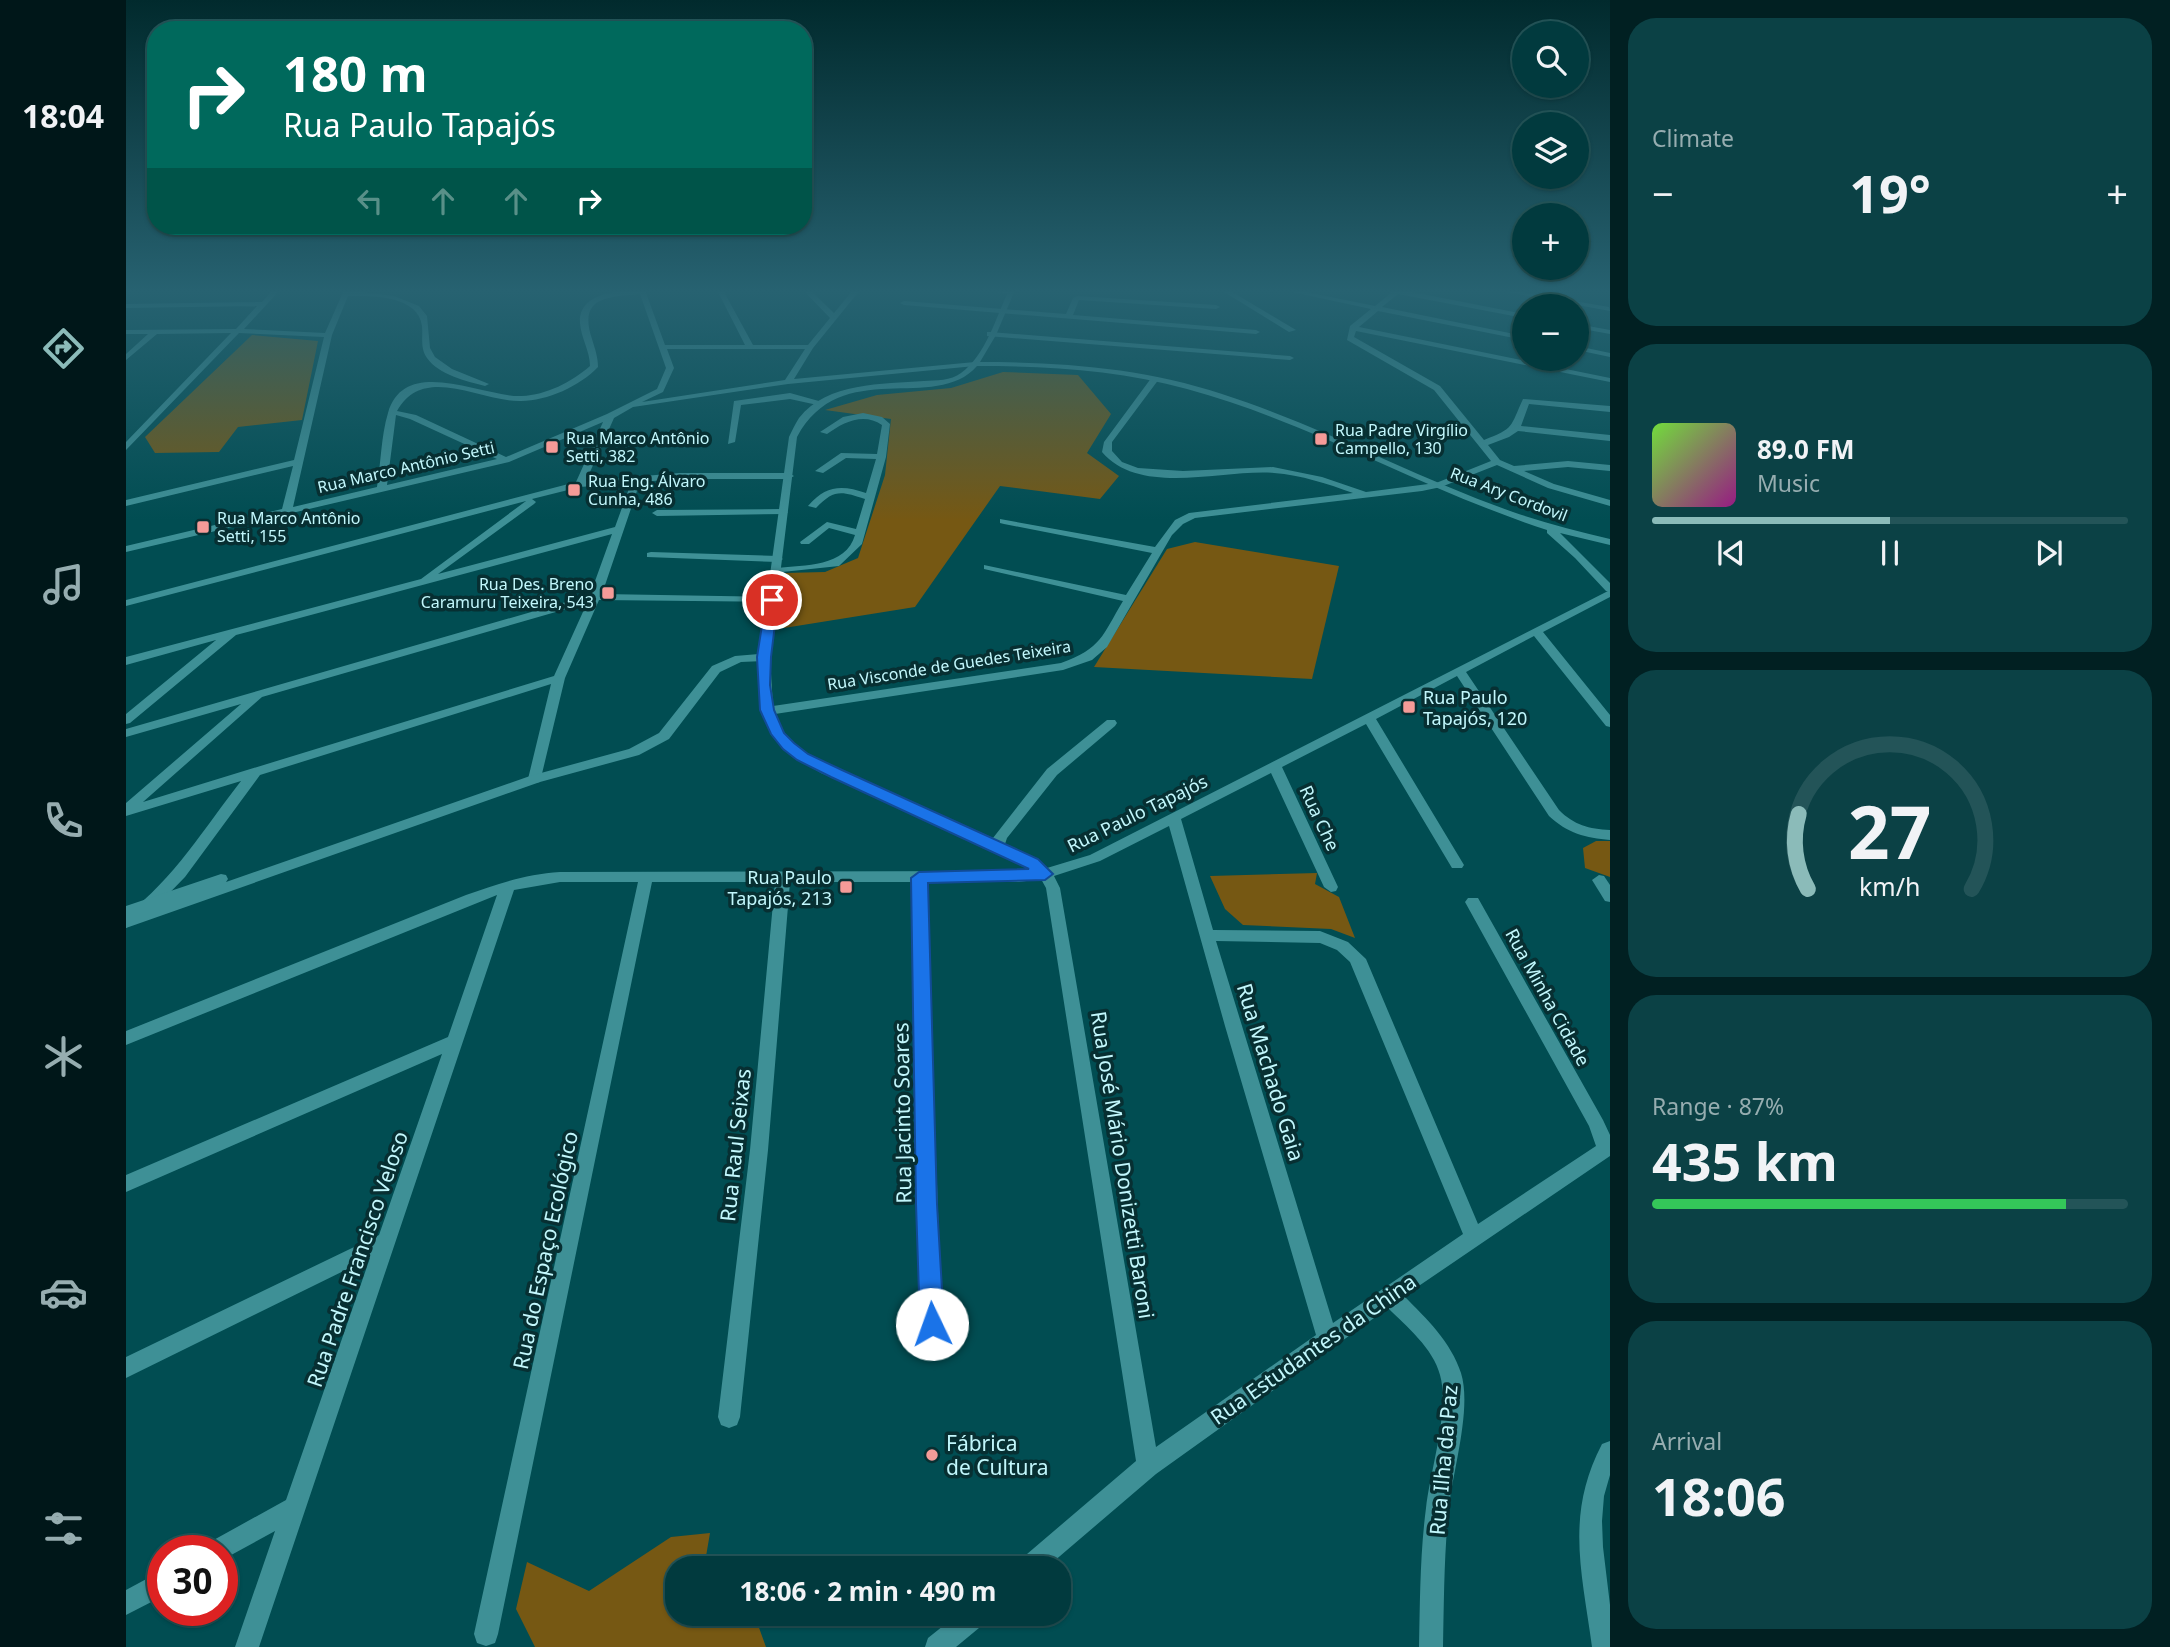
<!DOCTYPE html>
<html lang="en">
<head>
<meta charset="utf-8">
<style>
	body { margin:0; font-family:"Noto Sans",sans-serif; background:#0b4145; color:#f1f3f6; height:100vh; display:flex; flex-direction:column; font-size:26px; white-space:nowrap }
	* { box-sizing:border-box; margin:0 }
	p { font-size:23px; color:#96adb0 }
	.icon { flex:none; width:38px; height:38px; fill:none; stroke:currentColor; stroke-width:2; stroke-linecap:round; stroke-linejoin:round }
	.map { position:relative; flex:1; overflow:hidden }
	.drawer { display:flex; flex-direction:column; gap:18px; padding:18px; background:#012022; width:560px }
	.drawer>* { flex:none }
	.banner { position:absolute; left:21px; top:21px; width:665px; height:214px; border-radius:28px; box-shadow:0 2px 5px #0004,0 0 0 2px #235458; background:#00695c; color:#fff; overflow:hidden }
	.buttons { position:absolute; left:1386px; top:21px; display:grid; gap:14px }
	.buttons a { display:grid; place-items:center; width:77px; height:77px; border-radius:50%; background:#013a3e; box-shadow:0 2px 5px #0004,0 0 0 2px #235458; font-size:35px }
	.speed { position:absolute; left:21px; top:1535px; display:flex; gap:14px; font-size:35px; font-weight:700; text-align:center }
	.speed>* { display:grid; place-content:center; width:91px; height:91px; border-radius:50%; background:#013a3e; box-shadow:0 2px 5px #0004,0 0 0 2px #235458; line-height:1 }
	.speed .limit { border:10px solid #d22; background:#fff; color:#111 }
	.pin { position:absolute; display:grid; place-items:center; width:60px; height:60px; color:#fff; margin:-30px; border:4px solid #fff; border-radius:50%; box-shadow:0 2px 7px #0007 }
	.me { position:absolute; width:77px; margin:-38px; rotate:357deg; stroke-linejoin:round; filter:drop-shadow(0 0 5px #0008) }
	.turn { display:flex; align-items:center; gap:24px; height:147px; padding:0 21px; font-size:32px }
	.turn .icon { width:91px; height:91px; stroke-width:2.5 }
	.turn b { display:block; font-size:49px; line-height:60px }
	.lanes { display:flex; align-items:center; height:66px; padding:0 21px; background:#0003; justify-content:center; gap:35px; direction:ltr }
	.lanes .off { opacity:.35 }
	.big { font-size:52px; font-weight:700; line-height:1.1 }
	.drawer .tile { flex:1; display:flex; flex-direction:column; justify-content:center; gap:10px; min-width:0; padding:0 24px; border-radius:28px; background:#0b4145 }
	.drawer .dial { align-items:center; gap:0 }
	.dial svg { height:182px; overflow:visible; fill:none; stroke:#235458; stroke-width:7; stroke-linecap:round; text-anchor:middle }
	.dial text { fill:#f1f3f6; stroke:none }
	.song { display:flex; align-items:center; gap:21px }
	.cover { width:84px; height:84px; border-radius:10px; background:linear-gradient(135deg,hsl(100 70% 55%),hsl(310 70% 35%)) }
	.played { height:7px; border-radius:4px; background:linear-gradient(90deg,#8bbbb9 50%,#235458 50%) }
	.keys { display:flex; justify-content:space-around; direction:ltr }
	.heat { display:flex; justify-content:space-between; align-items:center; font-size:38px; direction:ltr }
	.charge { height:10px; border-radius:5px; background:linear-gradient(90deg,#34c759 87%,#235458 0) }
	.trip { position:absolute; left:539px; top:1556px; width:406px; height:70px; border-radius:28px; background:#013a3e; box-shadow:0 2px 5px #0004,0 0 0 2px #235458; font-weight:700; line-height:70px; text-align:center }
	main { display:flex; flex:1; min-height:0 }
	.tab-bar { display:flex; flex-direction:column; width:126px; justify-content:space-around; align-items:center; background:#001719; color:#96adb0 }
	.tab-bar .icon { width:49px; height:49px }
	.tab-bar .current { color:#8bbbb9 }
	.tab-bar b { font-size:32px; color:#f1f3f6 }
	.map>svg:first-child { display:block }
	.green { fill:#765813 }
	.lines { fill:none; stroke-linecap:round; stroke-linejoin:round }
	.minor { fill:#3e9096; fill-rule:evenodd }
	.tertiary { fill:#3e9096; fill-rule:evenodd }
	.route { fill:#1a73e8; stroke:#114b97; stroke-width:2 }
	.poi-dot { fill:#f59b98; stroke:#072f32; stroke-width:2.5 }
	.labels { text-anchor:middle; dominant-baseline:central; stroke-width:7; stroke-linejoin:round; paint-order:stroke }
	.far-poi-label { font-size:16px; fill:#c2f7fc; stroke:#072f32; text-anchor:start }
	.far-street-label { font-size:16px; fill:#c2f7fc; stroke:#072f32 }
	.poi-label { font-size:18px; fill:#c2f7fc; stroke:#072f32; text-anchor:start }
	.street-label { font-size:18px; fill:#c2f7fc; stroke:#072f32 }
	.near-street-label { font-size:21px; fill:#c2f7fc; stroke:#072f32 }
	.near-poi-label { font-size:21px; fill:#c2f7fc; stroke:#072f32; text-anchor:start }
</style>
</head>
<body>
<main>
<nav class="tab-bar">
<b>18:04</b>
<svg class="icon current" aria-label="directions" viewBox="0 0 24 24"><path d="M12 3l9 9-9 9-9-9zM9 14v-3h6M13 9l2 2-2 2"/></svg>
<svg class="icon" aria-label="music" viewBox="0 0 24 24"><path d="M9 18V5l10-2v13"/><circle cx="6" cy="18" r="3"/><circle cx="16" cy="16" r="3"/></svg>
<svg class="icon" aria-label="phone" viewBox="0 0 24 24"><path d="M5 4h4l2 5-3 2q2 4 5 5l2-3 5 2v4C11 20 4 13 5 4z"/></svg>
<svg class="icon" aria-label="climate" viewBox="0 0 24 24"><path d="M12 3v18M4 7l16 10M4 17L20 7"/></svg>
<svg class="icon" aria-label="car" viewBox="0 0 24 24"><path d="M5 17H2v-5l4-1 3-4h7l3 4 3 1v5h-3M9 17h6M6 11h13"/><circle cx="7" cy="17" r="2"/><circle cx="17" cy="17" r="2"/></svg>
<svg class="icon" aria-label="filters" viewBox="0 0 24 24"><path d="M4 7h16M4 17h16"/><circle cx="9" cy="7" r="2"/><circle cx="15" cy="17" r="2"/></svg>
</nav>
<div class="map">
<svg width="1484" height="1647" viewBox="0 0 1484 1647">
	<rect width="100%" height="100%" fill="#014d52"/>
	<!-- green -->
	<g class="green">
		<path d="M 126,335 L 192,341 L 176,420 L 112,427 L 93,452 L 29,453 L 19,437 Z"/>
		<path d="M 877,372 L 952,375 L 985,414 L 961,453 L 993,476 L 974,499 L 874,486 L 789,607 L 658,628 L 658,573 L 699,572 L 732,558 L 759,475 L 765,419 L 699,410 L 751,395 L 825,388 Z"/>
		<path d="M 1069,542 L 1213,566 L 1186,679 L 968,667 L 1041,549 Z"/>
		<path d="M 1470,841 L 1484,841 L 1484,877 L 1459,868 L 1457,848 Z"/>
		<path d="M 1191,873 L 1189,884 L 1213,897 L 1229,938 L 1205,929 L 1117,925 L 1099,909 L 1084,876 Z"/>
		<path d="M 584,1533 L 578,1568 L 551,1568 L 551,1614 L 628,1614 L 640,1647 L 409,1647 L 390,1609 L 401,1562 L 463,1591 L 545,1537 Z"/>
	</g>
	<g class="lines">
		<!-- minor -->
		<g class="minor">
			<path d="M 147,290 L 154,290 L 118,329 L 199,333 L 218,290 L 268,296 L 293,306 L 301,316 L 304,348 L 309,357 L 326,369 L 363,384 L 359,386 C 340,381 313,375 301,358 C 294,348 297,338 296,326 C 292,295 246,296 222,296 L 206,335 L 167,507 L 251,487 C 255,463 255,436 262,413 C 279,354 358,398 396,396 C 420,395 446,382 464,366 C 464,351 455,338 454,323 C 452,291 497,290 519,290 L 539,345 L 619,345 L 591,290 L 597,290 L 627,345 L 682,345 L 704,318 L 677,290 L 684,290 L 708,313 L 727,290 L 734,290 L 687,348 L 668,379 L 849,362 L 853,364 L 849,366 L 662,384 L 507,407 L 488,418 L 460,481 L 553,473 L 663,473 L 668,476 L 663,479 L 553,479 L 514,482 L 476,594 L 646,597 L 652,600 L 650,602 L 473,600 L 439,678 L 414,782 L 409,783 L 402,779 L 425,684 L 134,775 L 59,877 L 25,912 L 0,928 L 0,915 C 48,879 79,827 115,781 L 0,816 L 0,803 L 115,704 L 0,737 L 0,729 L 464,595 L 486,534 L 110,635 L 4,723 L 0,724 L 0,714 L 90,640 L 0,665 L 0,657 L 295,579 L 400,501 L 0,606 L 0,600 L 450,482 L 477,422 L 383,462 L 0,552 L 0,546 L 156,509 L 167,466 L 0,506 L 0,500 L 168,460 L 198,337 L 113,333 L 0,450 L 0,442 L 105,333 L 31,334 L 0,360 L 0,354 L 22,334 L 0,334 L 0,330 L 110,329 L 131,306 L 0,308 L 0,304 L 136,302 ZM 514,294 L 540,368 L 531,389 L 481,414 L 380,457 L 290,415 L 271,411 C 298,363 354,402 395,401 C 421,401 454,386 472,367 C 472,357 469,349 466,339 C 452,297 481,297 514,294 ZM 541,349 L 679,349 L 659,380 L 516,402 L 537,392 L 548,368 ZM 270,415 L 284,419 L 371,459 L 261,485 ZM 505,483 L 489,527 L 312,574 L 408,504 L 410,502 L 406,499 L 454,487 ZM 461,603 L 428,676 L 17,802 L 136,697 Z"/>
			<path d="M 856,290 L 884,290 L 888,292 L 885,294 Z"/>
			<path d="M 1095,290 L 1103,290 L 1170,330 L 1163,332 Z"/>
			<path d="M 1157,290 L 1170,290 L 1249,306 L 1265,293 L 1263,290 L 1276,290 L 1398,314 L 1398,318 L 1272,294 L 1256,307 L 1398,336 L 1398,340 L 1252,311 L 1233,327 L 1484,378 L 1484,382 L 1230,331 L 1228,337 L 1314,386 L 1358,440 C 1389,428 1384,427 1397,399 L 1484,406 L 1484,412 L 1403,404 L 1395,426 L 1484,435 L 1484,441 L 1392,431 L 1383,437 L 1362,445 L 1374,460 L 1388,466 L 1442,461 L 1484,465 L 1484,471 L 1442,467 L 1398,471 L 1428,484 L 1484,500 L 1484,506 L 1422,488 L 1371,465 L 1315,487 L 1296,491 L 1069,518 L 1057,524 L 1046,535 L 981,647 L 966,660 L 937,670 L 649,714 C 656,736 672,748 691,760 L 867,838 L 921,769 L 981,720 L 989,720 L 991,723 L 989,726 L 931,775 L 881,838 L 879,844 L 911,860 L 921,868 L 964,855 L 1484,590 L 1484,597 L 1417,632 L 1484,715 L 1484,727 L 1480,726 L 1408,636 L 1340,672 L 1433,810 C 1448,825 1463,829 1484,830 L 1484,840 C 1460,838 1441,833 1423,816 L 1331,676 L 1250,719 L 1338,865 L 1336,868 L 1326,868 L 1240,724 L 1156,767 L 1212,887 L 1210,891 L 1205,892 L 1198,887 L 1145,773 L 1055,819 L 1087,930 L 1194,931 L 1222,942 L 1240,959 L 1352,1224 L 1470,1146 L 1463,1126 L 1339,902 L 1342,898 L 1352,898 L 1477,1120 L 1484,1135 L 1484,1156 L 1278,1296 C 1301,1319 1325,1342 1335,1373 C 1346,1408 1327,1470 1323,1507 C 1318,1553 1318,1600 1317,1647 L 1293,1647 C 1294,1601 1294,1554 1300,1508 C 1304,1471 1324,1410 1314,1375 C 1307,1348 1280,1326 1262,1308 L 1030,1474 L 920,1568 L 890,1568 L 894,1560 L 1010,1461 L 920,888 L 915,879 L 893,882 L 800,882 L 817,1348 L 814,1355 L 807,1358 L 800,1355 L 797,1348 L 786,882 L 664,882 L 642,1150 L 614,1417 L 611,1425 L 603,1428 L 595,1425 L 592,1417 L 624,1150 L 649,882 L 526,882 L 372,1634 L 369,1643 L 360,1646 L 351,1643 L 348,1634 L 512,882 L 434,882 L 388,890 L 133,1647 L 109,1647 L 149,1531 L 96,1560 L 96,1550 L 80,1550 L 84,1542 L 160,1500 L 244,1258 L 0,1378 L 0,1357 L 253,1235 L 316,1054 L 0,1192 L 0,1175 L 322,1037 L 371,895 L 0,1045 L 0,1031 L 340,895 C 371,884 400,874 434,872 L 906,871 L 845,839 L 695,773 L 669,758 L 648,738 L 635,711 L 632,657 L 638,653 L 644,657 L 647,706 L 935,663 C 976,648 976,636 997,601 L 858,569 L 858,565 L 1000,595 L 1026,553 L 878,524 L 874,523 L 874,519 L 1029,547 L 1049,520 L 1063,513 L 1227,493 C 1202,484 1175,475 1148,473 C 1097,469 1014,497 976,452 L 978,442 L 1026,377 L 1033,379 L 986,442 L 986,451 L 996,462 L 1012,468 L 1057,471 L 1147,467 L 1196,477 L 1240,492 L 1310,483 L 1365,461 L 1308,390 L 1221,340 L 1224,326 L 1245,309 ZM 1043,826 L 1099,1026 L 1190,1335 L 1030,1447 L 934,888 L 928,876 L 974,861 ZM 1090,941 L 1194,943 L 1211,950 L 1224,962 L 1337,1234 L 1207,1323 Z"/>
			<path d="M 1370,290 L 1384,290 L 1483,307 L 1484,311 Z"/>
			<path d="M 951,296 L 1090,305 L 1094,307 L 1090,309 L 953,300 L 947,315 L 1130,330 L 1134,332 L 1130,334 L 778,305 L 774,303 L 778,301 L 940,314 L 947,298 Z"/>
			<path d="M 1451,324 L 1484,330 L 1484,334 L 1451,328 Z"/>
			<path d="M 864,332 L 1164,356 L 1168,358 L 1164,360 L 861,336 L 861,332 Z"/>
			<path d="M 1451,346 L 1484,353 L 1484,357 L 1451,350 Z"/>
			<path d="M 664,393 L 700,403 L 696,406 L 664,399 L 615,405 L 609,442 L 602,444 L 608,401 Z"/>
			<path d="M 737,413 L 756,417 L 764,424 L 760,457 L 736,544 L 713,566 L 647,573 L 646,571 L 651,568 C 678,565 720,567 729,535 L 703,528 L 683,544 L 675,544 L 674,542 L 701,522 L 730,529 L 739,499 C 715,491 708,489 690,508 L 682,506 C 700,485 716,485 740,493 L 750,459 L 720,458 L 697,473 L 689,471 L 715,453 L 751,454 L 756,425 C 738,412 717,422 701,434 L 694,432 L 717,417 Z"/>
			<path d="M 657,509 L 662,512 L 660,514 L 531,516 L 526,513 L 531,510 Z"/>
			<path d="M 525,552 L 652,556 L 657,559 L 652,562 L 521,557 L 521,553 Z"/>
			<path d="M 1473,875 L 1478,876 L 1484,885 L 1484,902 L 1479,901 L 1466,880 Z"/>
			<path d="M 1484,1441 L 1484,1475 L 1478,1496 L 1476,1521 L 1477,1547 L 1484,1605 L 1484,1647 L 1466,1647 C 1456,1572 1439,1515 1476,1444 Z"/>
			<path d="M 37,1570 L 37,1596 L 0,1615 L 0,1590 Z"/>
			<path d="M 832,1614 L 862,1614 L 859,1623 L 830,1647 L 799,1647 L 802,1638 Z"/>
		</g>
		<!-- tertiary -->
		<path class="tertiary" d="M 883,290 L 889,290 L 870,335 L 854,362 C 936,362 1018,368 1096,394 C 1196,426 1288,477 1387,512 C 1419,523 1451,531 1484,539 L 1484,545 L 1434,533 L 1484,583 L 1484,592 L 1480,591 L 1449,558 L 1421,533 L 1421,530 C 1298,490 1186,423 1061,389 C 993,370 921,366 851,366 C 809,414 715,355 671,437 L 644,657 L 638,661 L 615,662 L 594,672 L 543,739 L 513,755 L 414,782 L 0,928 L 0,906 L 95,874 L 100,875 L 102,879 L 100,882 L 404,776 L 503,749 L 533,733 L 586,666 L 609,656 L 633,654 L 663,437 C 666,431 669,424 673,418 C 701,382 757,384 798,381 C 810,380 825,381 835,373 C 860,355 870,317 883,290 Z"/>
	</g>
	<!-- sky -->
	<linearGradient id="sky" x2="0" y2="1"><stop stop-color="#012a2d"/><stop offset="0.56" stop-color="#276271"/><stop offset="1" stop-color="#276271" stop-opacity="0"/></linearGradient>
	<rect width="1484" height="520" fill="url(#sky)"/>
	<!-- route -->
	<path class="route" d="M 646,596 L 652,600 L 645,657 L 644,685 L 648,710 L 658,733 L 668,743 L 682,754 L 716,770 L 912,859 L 927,874 L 919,880 L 802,883 L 811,1204 L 818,1324 L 815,1332 L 806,1335 L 798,1332 L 794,1324 L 790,1204 L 785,878 L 793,872 L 903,869 L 705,777 L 671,760 L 657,749 L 645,734 L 634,710 L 631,657 L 640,600 Z"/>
	<!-- markers -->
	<g class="poi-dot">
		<rect x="1188" y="432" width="14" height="14" rx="3.5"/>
		<rect x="419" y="440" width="14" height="14" rx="3.5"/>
		<rect x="441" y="483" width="14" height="14" rx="3.5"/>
		<rect x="70" y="520" width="14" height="14" rx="3.5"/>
		<rect x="475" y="586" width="14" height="14" rx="3.5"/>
		<rect x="1276" y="700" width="14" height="14" rx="3.5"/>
		<rect x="713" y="880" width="14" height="14" rx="3.5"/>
		<circle cx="806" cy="1455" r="7"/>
	</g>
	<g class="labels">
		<!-- far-poi labels -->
		<g class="far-poi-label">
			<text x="1209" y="430">Rua Padre Virgílio<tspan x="1209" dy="18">Campello, 130</tspan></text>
			<text x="440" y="438">Rua Marco Antônio<tspan x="440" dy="18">Setti, 382</tspan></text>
			<text x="462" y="481">Rua Eng. Álvaro<tspan x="462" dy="18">Cunha, 486</tspan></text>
			<text x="91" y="518">Rua Marco Antônio<tspan x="91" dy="18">Setti, 155</tspan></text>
			<text x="468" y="584" text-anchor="end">Rua Des. Breno<tspan x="468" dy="18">Caramuru Teixeira, 543</tspan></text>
		</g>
		<!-- far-street labels -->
		<g class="far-street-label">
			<text transform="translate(280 467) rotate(-13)">Rua Marco Antônio Setti</text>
			<text transform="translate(1383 494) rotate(21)">Rua Ary Cordovil</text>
			<text transform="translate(823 665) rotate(-9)">Rua Visconde de Guedes Teixeira</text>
		</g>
		<!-- poi labels -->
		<g class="poi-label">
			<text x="1297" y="697">Rua Paulo<tspan x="1297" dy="21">Tapajós, 120</tspan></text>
			<text x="706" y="877" text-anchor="end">Rua Paulo<tspan x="706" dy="21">Tapajós, 213</tspan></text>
		</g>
		<!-- street labels -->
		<g class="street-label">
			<text transform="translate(1011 813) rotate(-26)">Rua Paulo Tapajós</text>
			<text transform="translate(1194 818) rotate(65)">Rua Che</text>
			<text transform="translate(1422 997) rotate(61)">Rua Minha Cidade</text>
		</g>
		<!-- near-street labels -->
		<g class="near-street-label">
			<text transform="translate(1145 1072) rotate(73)">Rua Machado Gaia</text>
			<text transform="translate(776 1113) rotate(-91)">Rua Jacinto Soares</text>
			<text transform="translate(609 1145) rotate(-84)">Rua Raul Seixas</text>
			<text transform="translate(997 1165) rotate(81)">Rua José Mário Donizetti Baroni</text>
			<text transform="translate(419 1250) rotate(-78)">Rua do Espaço Ecológico</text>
			<text transform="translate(231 1259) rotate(-71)">Rua Padre Francisco Veloso</text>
			<text transform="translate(1187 1349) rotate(-35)">Rua Estudantes da China</text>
			<text transform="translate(1317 1460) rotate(-85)">Rua Ilha da Paz</text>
		</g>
		<!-- near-poi labels -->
		<g class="near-poi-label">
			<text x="820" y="1443">Fábrica<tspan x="820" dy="24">de Cultura</tspan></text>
		</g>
	</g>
</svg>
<div class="buttons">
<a><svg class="icon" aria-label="search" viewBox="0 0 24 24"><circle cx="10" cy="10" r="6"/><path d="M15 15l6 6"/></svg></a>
<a><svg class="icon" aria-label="layers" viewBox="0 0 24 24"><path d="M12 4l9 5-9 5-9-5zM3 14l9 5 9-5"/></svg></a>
<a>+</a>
<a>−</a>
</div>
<div class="speed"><div class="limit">30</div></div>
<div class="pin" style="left:646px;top:600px;background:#d93025"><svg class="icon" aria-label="arrive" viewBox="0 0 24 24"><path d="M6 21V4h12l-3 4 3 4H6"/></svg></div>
<svg class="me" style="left:806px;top:1324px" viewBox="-20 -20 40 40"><circle r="19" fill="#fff"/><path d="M0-13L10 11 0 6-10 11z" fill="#1a73e8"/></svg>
<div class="trip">18:06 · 2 min · 490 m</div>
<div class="banner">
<div class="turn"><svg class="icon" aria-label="right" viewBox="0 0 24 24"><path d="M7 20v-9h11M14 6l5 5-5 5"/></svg><div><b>180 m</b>Rua Paulo Tapajós</div></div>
<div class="lanes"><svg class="icon off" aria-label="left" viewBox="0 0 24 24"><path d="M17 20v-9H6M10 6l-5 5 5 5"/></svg><svg class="icon off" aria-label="ahead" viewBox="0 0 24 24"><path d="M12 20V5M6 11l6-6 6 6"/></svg><svg class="icon off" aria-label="ahead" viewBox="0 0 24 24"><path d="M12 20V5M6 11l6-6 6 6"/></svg><svg class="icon" aria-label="right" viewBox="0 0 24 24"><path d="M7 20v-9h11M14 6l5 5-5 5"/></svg></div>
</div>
</div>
<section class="drawer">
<div class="tile"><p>Climate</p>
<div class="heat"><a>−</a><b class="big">19°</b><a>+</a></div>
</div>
<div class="tile">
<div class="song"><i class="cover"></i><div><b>89.0 FM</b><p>Music</p></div></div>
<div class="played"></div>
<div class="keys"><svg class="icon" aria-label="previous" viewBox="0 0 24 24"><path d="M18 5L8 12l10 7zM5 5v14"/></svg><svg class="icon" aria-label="pause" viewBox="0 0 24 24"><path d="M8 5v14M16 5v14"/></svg><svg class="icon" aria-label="next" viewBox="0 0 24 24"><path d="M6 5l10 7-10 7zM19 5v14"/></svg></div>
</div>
<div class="tile dial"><svg viewBox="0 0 100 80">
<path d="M14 69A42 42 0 1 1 86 69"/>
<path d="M14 69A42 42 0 0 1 10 36" stroke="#8bbbb9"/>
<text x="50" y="56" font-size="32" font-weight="700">27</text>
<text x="50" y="72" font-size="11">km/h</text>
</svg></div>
<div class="tile"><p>Range · 87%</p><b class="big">435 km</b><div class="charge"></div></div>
<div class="tile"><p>Arrival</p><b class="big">18:06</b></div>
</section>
</main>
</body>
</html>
